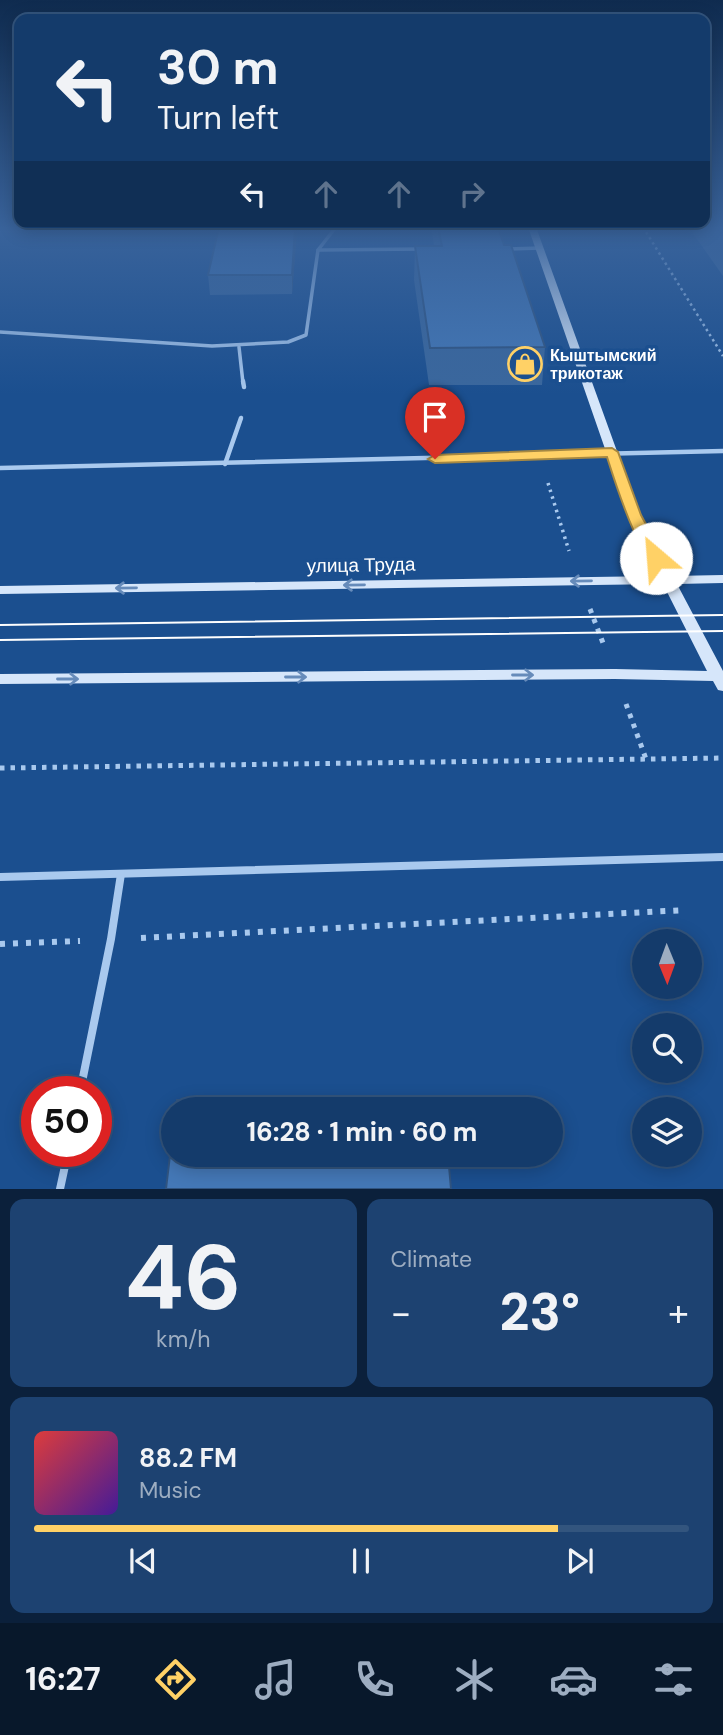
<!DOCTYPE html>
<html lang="en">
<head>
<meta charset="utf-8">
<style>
	body { margin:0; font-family:"DM Sans",sans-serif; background:#1d4271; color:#f1f3f6; height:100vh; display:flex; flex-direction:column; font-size:26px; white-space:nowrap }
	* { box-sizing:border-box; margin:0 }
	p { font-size:23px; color:#9dadc1 }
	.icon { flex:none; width:38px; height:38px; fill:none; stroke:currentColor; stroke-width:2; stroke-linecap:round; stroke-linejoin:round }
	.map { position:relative; height:1189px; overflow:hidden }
	.drawer { display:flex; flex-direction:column; gap:10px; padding:10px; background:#0b203b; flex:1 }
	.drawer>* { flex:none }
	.top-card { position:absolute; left:14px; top:14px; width:696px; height:214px; border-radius:14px; box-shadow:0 4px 18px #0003,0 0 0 2px #33557e; background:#143b6b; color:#f1f3f6; overflow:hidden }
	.needle { width:46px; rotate:179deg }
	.tools { position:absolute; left:632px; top:929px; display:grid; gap:14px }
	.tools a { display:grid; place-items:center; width:70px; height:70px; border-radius:50%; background:#143b6b; box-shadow:0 4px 18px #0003,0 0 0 2px #33557e; font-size:35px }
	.speed { position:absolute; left:21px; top:1076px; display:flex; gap:14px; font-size:35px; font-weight:700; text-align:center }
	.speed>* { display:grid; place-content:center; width:91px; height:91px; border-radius:50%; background:#143b6b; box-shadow:0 4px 18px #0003,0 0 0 2px #33557e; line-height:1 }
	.speed .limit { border:10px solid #d22; background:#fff; color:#111 }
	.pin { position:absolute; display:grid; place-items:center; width:60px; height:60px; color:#fff; margin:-72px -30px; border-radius:50% 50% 50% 0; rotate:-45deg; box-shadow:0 0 7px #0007 }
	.pin .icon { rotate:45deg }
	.me { position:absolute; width:77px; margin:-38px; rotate:333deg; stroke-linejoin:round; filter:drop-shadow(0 0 5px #0008) }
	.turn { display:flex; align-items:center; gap:24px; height:147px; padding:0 28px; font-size:32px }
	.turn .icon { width:91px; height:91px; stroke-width:2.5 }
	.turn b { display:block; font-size:49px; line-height:60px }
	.lanes { display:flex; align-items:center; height:66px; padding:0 28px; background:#0003; justify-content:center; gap:35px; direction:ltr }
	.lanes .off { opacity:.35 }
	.big { font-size:52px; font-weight:800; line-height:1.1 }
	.drawer .widget { flex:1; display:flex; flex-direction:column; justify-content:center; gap:10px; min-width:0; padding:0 24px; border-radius:14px; background:#1d4271 }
	.drawer .dial { align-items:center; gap:0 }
	.dial b { font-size:91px; line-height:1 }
	.song { display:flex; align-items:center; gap:21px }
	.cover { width:84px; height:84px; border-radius:10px; background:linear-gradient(135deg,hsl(0 70% 55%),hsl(260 70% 35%)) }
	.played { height:7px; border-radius:4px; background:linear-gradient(90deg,#ffd166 80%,#33557e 80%) }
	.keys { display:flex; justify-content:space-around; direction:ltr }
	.heat { display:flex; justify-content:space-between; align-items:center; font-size:38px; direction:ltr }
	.drawer .tiles { flex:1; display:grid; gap:10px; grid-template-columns:1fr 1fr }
	.widget:last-child { grid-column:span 2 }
	.trip { position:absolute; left:161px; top:1097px; width:402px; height:70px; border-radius:35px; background:#143b6b; box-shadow:0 4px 18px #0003,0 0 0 2px #33557e; font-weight:800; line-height:70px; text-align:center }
	.menu { display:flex; height:112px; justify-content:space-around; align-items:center; background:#08182b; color:#9dadc1 }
	.menu .icon { width:49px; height:49px }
	.menu .active { color:#ffd166 }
	.menu b { font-size:32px; color:#f1f3f6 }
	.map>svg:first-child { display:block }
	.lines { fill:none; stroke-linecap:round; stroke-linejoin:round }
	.path-far3 { stroke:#a9c9ee; stroke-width:2.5; stroke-dasharray:2.5 3.5; stroke-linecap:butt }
	.path-far2 { stroke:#a9c9ee; stroke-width:3.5; stroke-dasharray:2.5 4.5; stroke-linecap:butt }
	.path-far1 { stroke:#a9c9ee; stroke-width:5; stroke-dasharray:4.5 6; stroke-linecap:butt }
	.path { stroke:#a9c9ee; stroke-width:6; stroke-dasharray:5 8; stroke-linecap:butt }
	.lane-far2 { stroke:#a9c9ee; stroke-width:3.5 }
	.lane-far1 { stroke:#a9c9ee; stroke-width:4.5 }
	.lane { stroke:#a9c9ee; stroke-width:8 }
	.secondary { fill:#d6e6fa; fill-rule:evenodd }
	.tram { stroke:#fff; stroke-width:2 }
	.wall { fill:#3a679d }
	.shaded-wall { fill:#305480 }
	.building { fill:#4478b7; stroke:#305480; stroke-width:2 }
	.oneway { stroke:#668bba }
	.route { fill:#ffd166; stroke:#a68842; stroke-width:2 }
	.labels { text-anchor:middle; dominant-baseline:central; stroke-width:7; stroke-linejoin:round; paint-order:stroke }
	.far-poi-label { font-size:16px; font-weight:bold; fill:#fff; stroke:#1b4f8f; text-anchor:start }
	.street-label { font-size:19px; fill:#fff; stroke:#1b4f8f }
</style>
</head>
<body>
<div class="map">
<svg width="723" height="1189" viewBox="0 0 723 1189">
	<rect width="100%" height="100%" fill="#1b4f8f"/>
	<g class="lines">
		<!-- path-far3 -->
		<path class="path-far3" d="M 643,227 L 723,356"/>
		<!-- path-far2 -->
		<path class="path-far2" d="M 548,483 L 569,551"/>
		<!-- path-far1 -->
		<g class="path-far1">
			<path d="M 590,609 L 603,643"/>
			<path d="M 626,704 L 646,759"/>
			<path d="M 0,768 L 723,758"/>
		</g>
		<!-- path -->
		<g class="path">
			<path d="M 141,938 L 686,910"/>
			<path d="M 0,944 L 80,941"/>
		</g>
		<!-- lane-far2 -->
		<g class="lane-far2">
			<path d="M 336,227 L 318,250 L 421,249"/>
			<path d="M 508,249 L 540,248"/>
			<path d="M 0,332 L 212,346 L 288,342 L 306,335 L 318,250"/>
			<path d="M 239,347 L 243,383"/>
		</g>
		<!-- lane-far1 -->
		<g class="lane-far1">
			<path d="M 243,381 L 244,387"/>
			<path d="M 225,464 L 241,418"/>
			<path d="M 0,468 L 723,451"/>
		</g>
		<!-- lane -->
		<g class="lane">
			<path d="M 0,877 L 723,857"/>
			<path d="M 80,1092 L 111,939 L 121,874"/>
			<path d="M 60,1189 L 68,1152"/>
		</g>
		<!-- secondary -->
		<path class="secondary" d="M 528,227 L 536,227 L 640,515 L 672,576 L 723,575 L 723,583 L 677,584 L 723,671 L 723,691 L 718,690 L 713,681 L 615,679 L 0,684 L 0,674 L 615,669 L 707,671 L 663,584 L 0,594 L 0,586 L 659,576 L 628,515 Z"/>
		<!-- tram -->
		<g class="tram">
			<path d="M 0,625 L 723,615"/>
			<path d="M 0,640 L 723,631"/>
		</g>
	</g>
	<!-- wall -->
	<g class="wall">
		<path d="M 219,227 L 297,227 L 292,294 L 210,295 L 208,275 Z"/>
		<path d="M 431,227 L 498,227 L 504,245 L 545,347 L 542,385 L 429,385 L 414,280 L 415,246 L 436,246 L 436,245 L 434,245 Z"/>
		<path d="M 693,227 L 723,227 L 723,276 L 692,232 Z"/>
	</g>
	<!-- shaded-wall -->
	<path class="shaded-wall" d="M 295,227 L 297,227 L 297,234 L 292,294 L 292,275 Z"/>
	<!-- building -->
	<g class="building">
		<path d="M 219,227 L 295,227 L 292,275 L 208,275 Z"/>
		<path d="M 438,227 L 498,227 L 504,245 L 511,245 L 545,347 L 430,348 L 415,246 L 442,246 Z"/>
		<path d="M 717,227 L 723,227 L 723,235 Z"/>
		<path d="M 443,1097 L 444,1110 L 176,1110 L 177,1100 Z"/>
		<path d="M 173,1130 L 173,1155 L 448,1155 L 451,1189 L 166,1189 Z"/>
	</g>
	<!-- one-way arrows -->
	<defs><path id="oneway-shaft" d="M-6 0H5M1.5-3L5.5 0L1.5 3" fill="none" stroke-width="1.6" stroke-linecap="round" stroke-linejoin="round" transform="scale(1.75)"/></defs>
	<g class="oneway">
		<use href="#oneway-shaft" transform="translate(581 581) rotate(179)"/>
		<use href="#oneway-shaft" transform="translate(354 585) rotate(179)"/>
		<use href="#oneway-shaft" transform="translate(126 588) rotate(179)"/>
		<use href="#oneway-shaft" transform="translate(523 675)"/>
		<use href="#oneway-shaft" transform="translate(296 677)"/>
		<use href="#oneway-shaft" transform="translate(68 679)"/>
	</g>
	<!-- sky -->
	<linearGradient id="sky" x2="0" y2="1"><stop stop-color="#0f2b4f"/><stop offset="0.58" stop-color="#39639b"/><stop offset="1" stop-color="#39639b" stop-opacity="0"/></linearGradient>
	<rect width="723" height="394" fill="url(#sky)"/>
	<!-- route -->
	<path class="route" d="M 612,448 L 618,452 L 641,515 L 664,558 L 662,561 L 656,563 C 639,558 613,476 607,457 L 435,463 L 428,459 L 435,455 Z"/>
	<!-- icons -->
	<defs>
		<g id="shop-ring" transform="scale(1.75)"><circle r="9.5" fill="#1b4f8f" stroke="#ffd166" stroke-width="1.5"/><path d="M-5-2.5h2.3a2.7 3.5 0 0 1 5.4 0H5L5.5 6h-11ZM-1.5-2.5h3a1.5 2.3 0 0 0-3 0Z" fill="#ffd166"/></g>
	</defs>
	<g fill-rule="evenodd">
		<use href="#shop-ring" x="525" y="364"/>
	</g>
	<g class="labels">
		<!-- far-poi labels -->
		<g class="far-poi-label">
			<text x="550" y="355">Кыштымский<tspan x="550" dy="18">трикотаж</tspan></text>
		</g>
		<!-- street labels -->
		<g class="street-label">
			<text transform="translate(361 565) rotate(-1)">улица Труда</text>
		</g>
	</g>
</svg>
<div class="tools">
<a><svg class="needle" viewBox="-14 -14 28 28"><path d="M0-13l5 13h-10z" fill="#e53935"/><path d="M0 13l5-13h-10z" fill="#9dadc1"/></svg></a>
<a><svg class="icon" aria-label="search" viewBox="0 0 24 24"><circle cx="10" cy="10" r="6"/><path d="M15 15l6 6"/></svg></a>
<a><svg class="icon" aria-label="layers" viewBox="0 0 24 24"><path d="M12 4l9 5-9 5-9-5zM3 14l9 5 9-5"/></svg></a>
</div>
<div class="speed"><div class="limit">50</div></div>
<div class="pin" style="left:435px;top:459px;background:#d93025"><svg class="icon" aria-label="arrive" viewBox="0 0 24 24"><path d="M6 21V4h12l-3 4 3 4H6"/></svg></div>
<svg class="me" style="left:656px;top:558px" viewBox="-20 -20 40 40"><circle r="19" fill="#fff"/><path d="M0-13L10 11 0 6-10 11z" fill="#ffd166"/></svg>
<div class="trip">16:28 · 1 min · 60 m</div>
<div class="top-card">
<div class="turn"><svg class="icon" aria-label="left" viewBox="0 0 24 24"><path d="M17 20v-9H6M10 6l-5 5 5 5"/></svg><div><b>30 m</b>Turn left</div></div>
<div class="lanes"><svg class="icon" aria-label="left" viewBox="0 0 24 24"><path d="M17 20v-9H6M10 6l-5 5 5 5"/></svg><svg class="icon off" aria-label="ahead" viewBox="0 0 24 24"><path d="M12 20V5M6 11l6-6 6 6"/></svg><svg class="icon off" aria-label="ahead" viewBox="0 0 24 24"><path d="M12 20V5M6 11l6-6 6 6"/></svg><svg class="icon off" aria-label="right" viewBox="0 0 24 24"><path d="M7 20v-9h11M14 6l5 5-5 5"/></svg></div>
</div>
</div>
<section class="drawer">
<div class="tiles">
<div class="widget dial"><b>46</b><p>km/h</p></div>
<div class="widget"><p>Climate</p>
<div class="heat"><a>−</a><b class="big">23°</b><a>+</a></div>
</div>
<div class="widget">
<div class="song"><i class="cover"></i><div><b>88.2 FM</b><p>Music</p></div></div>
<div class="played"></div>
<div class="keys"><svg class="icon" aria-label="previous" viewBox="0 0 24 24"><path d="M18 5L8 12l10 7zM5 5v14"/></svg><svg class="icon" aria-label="pause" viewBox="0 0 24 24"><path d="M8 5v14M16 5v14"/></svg><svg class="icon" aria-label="next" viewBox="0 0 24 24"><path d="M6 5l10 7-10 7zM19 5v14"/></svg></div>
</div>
</div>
</section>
<nav class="menu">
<b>16:27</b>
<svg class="icon active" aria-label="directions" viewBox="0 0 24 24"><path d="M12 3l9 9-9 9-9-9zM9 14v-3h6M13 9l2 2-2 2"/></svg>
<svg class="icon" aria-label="music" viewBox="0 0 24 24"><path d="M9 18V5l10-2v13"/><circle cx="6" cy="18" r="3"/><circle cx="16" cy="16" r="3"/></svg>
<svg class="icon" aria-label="phone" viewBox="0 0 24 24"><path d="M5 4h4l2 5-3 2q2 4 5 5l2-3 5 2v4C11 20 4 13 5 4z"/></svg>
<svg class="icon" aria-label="climate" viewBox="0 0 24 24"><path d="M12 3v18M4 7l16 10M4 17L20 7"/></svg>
<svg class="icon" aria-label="car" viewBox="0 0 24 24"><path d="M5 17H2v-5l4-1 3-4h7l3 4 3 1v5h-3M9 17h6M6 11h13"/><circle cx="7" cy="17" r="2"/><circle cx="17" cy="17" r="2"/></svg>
<svg class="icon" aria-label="filters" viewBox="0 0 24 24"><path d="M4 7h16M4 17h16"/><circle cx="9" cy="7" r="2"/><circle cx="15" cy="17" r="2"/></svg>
</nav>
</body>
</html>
